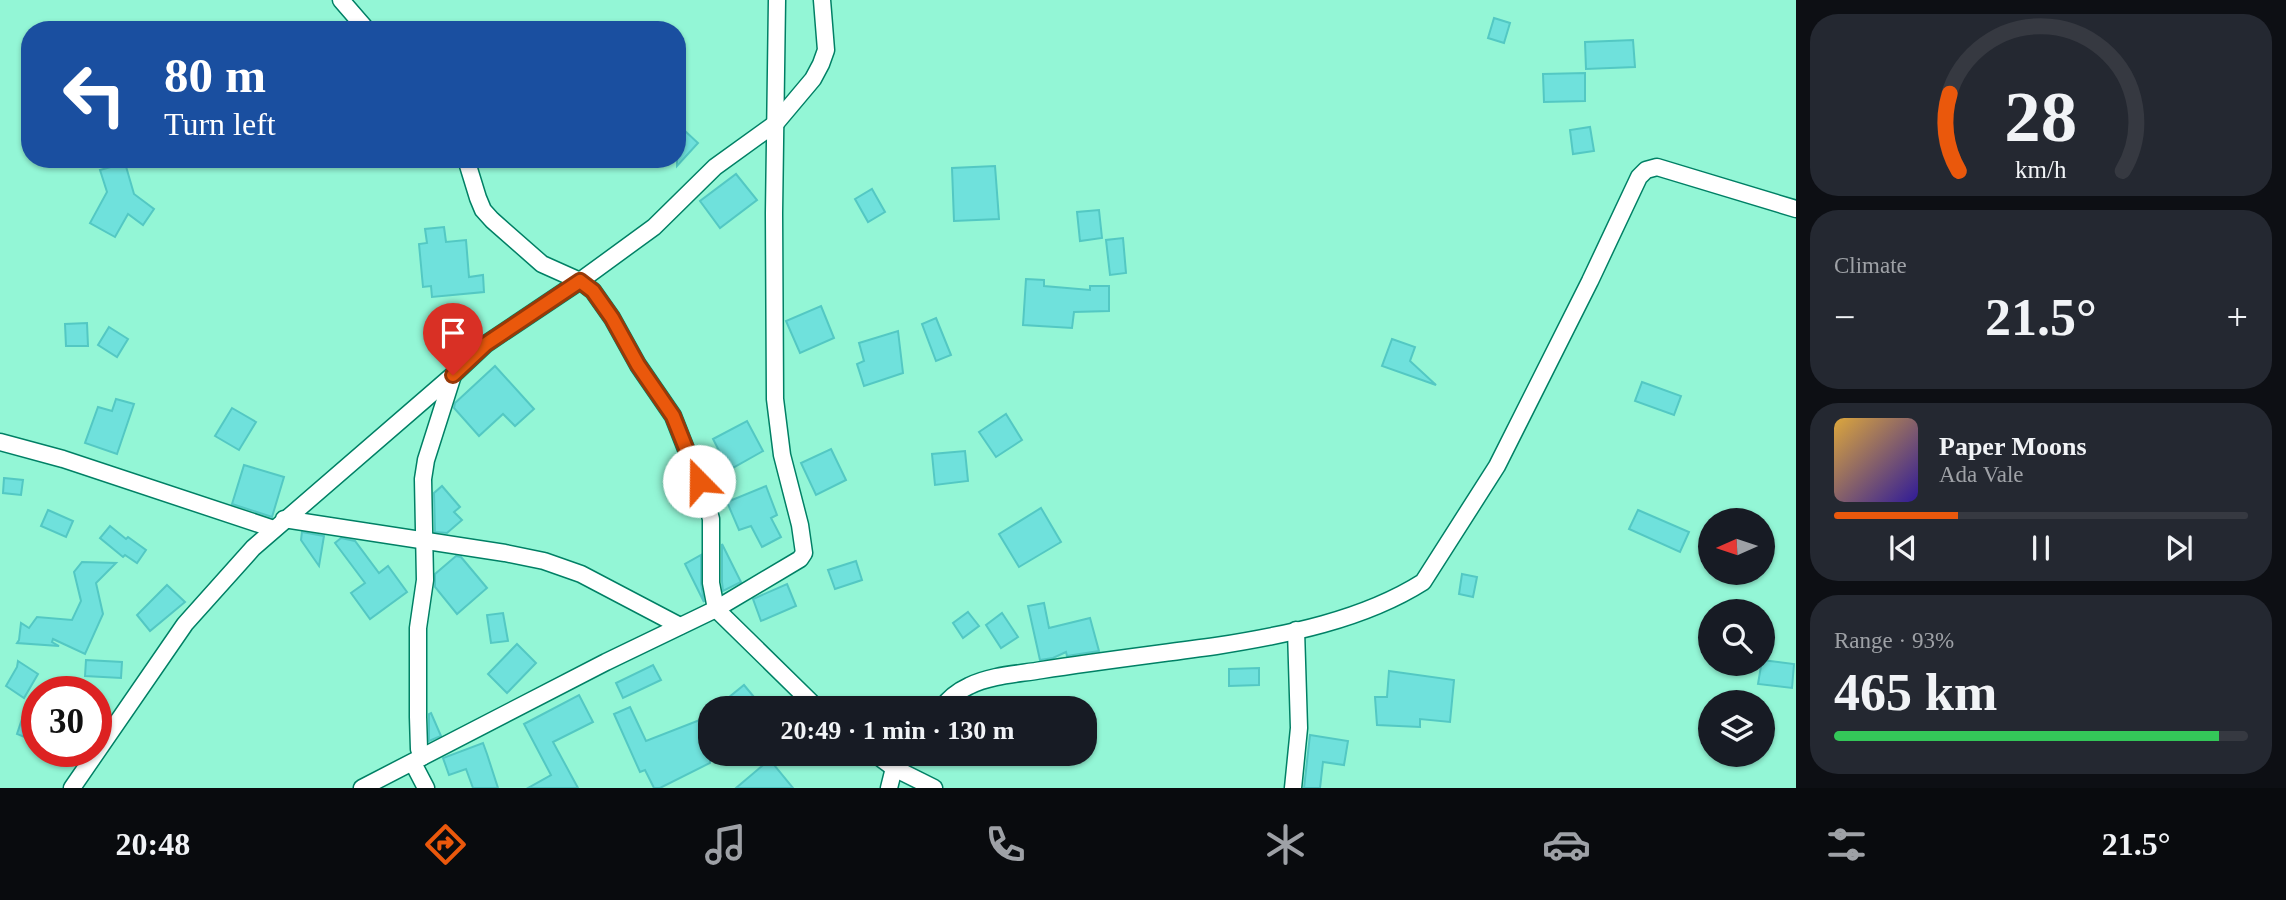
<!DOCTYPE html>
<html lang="en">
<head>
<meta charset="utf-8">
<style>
	body { margin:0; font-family:Georgia,serif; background:#242831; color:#f1f3f6; height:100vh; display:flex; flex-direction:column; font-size:26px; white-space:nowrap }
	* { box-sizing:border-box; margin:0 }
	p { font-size:23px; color:#9ea1a6 }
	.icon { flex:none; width:38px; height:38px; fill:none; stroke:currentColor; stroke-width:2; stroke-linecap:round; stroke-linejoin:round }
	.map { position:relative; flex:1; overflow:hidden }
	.side { display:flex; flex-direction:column; gap:14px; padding:14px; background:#0d0f14; width:490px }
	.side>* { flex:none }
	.top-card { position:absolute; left:21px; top:21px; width:665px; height:147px; border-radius:28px; box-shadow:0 2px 5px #0004; background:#1a4fa0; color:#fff; overflow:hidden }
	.needle { width:46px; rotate:267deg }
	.tools { position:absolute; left:1698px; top:508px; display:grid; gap:14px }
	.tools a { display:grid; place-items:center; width:77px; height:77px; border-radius:50%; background:#171b24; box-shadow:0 2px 5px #0004; font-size:35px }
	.speed { position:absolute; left:21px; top:676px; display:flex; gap:14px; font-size:35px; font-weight:700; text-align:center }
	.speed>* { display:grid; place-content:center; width:91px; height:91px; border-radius:50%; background:#171b24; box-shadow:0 2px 5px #0004; line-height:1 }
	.speed .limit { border:10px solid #d22; background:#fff; color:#111 }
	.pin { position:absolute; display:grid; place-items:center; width:60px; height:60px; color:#fff; margin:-72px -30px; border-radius:50% 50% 50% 0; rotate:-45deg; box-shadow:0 0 7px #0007 }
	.pin .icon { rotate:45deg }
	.me { position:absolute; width:77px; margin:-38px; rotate:338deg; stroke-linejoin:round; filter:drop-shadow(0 0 5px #0008) }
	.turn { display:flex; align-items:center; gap:24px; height:147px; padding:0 28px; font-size:32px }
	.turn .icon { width:91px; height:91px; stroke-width:2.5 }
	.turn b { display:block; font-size:49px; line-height:60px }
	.big { font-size:52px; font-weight:800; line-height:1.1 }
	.side .tile { flex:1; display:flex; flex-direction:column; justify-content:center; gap:10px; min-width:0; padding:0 24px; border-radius:28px; background:#242831 }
	.side .dial { align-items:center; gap:0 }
	.dial svg { height:182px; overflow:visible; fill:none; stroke:#363941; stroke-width:7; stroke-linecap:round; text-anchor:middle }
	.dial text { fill:#f1f3f6; stroke:none }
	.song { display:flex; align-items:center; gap:21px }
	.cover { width:84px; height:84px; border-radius:10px; background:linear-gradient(135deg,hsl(40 70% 55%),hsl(250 70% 35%)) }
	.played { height:7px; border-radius:4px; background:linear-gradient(90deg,#ea580c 30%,#363941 30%) }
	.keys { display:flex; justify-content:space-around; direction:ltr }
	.heat { display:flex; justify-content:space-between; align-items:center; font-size:38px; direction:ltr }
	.charge { height:10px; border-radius:5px; background:linear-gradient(90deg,#34c759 93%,#363941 0) }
	.trip { position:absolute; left:698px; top:696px; width:399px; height:70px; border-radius:28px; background:#171b24; box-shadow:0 2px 5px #0004; font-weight:800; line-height:70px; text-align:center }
	.menu { display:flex; height:112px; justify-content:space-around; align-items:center; background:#090b0e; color:#9ea1a6 }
	.menu .icon { width:49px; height:49px }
	.menu .on { color:#ea580c }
	.menu b { font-size:32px; color:#f1f3f6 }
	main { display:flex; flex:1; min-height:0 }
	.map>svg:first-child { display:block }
	.building { fill:#6fe1dc; stroke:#53c8c3; stroke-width:2 }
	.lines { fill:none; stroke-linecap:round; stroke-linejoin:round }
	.street-casing { stroke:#008065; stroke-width:19 }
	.street { stroke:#fff; stroke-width:16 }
	.route-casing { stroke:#983908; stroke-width:18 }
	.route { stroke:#ea580c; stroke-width:12 }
</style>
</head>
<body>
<main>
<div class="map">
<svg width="1796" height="788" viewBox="0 0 1796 788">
	<rect width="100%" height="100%" fill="#93f6d6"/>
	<!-- building -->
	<g class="building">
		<path d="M 1494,18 L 1510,23 L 1504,43 L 1488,38 Z"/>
		<path d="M 1633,40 L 1635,67 L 1586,69 L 1585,42 Z"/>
		<path d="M 1585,73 L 1585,101 L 1544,102 L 1543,74 Z"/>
		<path d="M 1590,127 L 1594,151 L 1573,154 L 1570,130 Z"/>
		<path d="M 685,131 L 698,143 L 677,166 L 677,139 Z"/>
		<path d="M 125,163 L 134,194 L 154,209 L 143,225 L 128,214 L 115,237 L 90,223 L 107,192 L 100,170 Z"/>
		<path d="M 995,166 L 999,219 L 954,221 L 952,168 Z"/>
		<path d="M 736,174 L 757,200 L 720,228 L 700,201 Z"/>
		<path d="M 872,189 L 885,212 L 868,222 L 855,199 Z"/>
		<path d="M 1099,210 L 1102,238 L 1080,241 L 1077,212 Z"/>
		<path d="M 444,227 L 446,242 L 466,240 L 469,277 L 483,275 L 484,292 L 432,297 L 431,286 L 423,287 L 419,244 L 427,243 L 425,229 Z"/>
		<path d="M 1123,238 L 1126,273 L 1110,275 L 1106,240 Z"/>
		<path d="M 1026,279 L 1044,280 L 1044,286 L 1090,290 L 1090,286 L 1109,286 L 1109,311 L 1074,312 L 1072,328 L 1023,325 Z"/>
		<path d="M 821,306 L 834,338 L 800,353 L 786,321 Z"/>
		<path d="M 936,318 L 951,355 L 936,361 L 922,324 Z"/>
		<path d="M 87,323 L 88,346 L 66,346 L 65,324 Z"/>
		<path d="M 109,327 L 128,339 L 117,357 L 98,345 Z"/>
		<path d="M 898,331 L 903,373 L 864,386 L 857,364 L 864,361 L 859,343 Z"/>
		<path d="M 1392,339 L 1415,347 L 1410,361 L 1436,385 L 1382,366 Z"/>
		<path d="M 495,366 L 534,409 L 515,426 L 503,414 L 479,436 L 454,408 L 455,403 Z"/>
		<path d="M 1642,382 L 1681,396 L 1674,415 L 1635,401 Z"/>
		<path d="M 116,399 L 134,404 L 117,454 L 85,443 L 98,407 L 112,411 Z"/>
		<path d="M 232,408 L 256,422 L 239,450 L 215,436 Z"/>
		<path d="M 1006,414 L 1022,440 L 996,457 L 979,432 Z"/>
		<path d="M 747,421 L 763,451 L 729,470 L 713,439 Z"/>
		<path d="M 831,449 L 846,480 L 816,495 L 801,463 Z"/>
		<path d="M 965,451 L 968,481 L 935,485 L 932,454 Z"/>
		<path d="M 244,465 L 284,477 L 272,517 L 232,504 Z"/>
		<path d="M 4,478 L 23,480 L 21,495 L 3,493 Z"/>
		<path d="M 442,486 L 460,507 L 454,512 L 462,520 L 447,533 L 435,532 L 434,493 Z"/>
		<path d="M 766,486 L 777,515 L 771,518 L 781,537 L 762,547 L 751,526 L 739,530 L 727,502 Z"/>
		<path d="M 1041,508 L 1061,542 L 1019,567 L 999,534 Z"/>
		<path d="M 48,510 L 73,521 L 66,537 L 41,526 Z"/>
		<path d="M 1638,510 L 1689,532 L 1680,552 L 1629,529 Z"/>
		<path d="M 110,526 L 126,539 L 128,537 L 146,550 L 137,563 L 125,555 L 123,557 L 100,538 Z"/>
		<path d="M 302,532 L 324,536 L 319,566 L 301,540 Z"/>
		<path d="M 341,538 L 355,541 L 379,573 L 388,566 L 407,592 L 370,619 L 351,593 L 365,583 L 335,543 Z"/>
		<path d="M 722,544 L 741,582 L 723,591 L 722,582 Z"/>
		<path d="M 701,555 L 701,583 L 704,602 L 685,564 Z"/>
		<path d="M 456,556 L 461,557 L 487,588 L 457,614 L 435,587 L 435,574 Z"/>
		<path d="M 856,561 L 862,580 L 835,589 L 828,570 Z"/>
		<path d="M 82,562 L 116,563 L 96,583 L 103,614 L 85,654 L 53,639 L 52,642 L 59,646 L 17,643 L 19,640 L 21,623 L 29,628 L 37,617 L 72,620 L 81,601 L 74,572 Z"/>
		<path d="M 1462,574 L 1477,577 L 1473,597 L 1459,594 Z"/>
		<path d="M 787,584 L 796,606 L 761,621 L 753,599 Z"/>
		<path d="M 167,585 L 185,602 L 150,631 L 137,615 Z"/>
		<path d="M 1044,603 L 1049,628 L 1090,618 L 1099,651 L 1067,656 L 1066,652 L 1053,658 L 1040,660 L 1028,606 Z"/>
		<path d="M 968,612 L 979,626 L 963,638 L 953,623 Z"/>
		<path d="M 503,613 L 508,641 L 491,643 L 487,615 Z"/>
		<path d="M 1002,613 L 1018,637 L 1001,648 L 986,625 Z"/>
		<path d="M 517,644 L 536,663 L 507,693 L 488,674 Z"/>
		<path d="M 86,660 L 122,662 L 121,678 L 85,676 Z"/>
		<path d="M 1762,660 L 1794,664 L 1792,688 L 1758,684 Z"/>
		<path d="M 18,661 L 38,674 L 24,698 L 6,686 L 17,667 Z"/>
		<path d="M 653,665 L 661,680 L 623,698 L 616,683 Z"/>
		<path d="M 1259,668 L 1259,685 L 1229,686 L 1229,669 Z"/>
		<path d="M 1389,671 L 1454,680 L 1450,722 L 1420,719 L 1420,727 L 1377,725 L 1375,697 L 1387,697 Z"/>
		<path d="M 744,685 L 764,709 L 736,709 L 728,698 Z"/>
		<path d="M 579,695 L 593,722 L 553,742 L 578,788 L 528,788 L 551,775 L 524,724 Z"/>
		<path d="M 630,707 L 646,741 L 710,716 L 710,763 L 660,788 L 654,788 L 645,770 L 640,772 L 614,714 Z"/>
		<path d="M 24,713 L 37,718 L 37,742 L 17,734 Z"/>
		<path d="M 431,713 L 441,736 L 429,741 L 429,714 Z"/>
		<path d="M 1310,735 L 1348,741 L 1344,765 L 1323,762 L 1320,788 L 1304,788 Z"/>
		<path d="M 483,743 L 487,754 L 498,788 L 473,788 L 466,769 L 449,775 L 443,758 Z"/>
		<path d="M 770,760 L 793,788 L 736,788 L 762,766 Z"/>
	</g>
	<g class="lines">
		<!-- street casing -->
		<g class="street-casing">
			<g id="street">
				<path d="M 341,0 L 367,30"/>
				<path d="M 466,159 L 478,198 L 483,210 L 492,220 L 542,264 L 580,281 L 593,291 L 612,318 L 638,365 L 673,416 L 706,500 L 711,519 L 711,583 L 716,609 L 818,709"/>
				<path d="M 0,442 L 63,459 L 274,529"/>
				<path d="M 284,519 L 505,553 L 544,561 L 581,574 L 680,626"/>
				<path d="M 941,709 C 948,699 958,691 969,686 C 991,675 1019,674 1042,670 C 1100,661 1158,654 1216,646 C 1286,635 1363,620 1423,582 L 1497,466 L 1590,281 L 1639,177 L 1646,170 L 1657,167 L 1796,209"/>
				<path d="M 875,754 L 894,768 L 934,788"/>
				<path d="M 422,757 L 419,749 L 418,717 L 418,628 L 425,580 L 423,479 L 426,460 L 453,375"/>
				<path d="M 413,763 L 426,788"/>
				<path d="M 72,788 L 185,624 L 253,548 L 453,375 L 486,344 L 580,281 L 654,227 L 715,167 L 776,123 L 813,79 L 821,64 L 826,50 L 822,0"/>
				<path d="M 362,788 L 606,662 L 716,609 L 800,559 L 804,553 L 800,525 L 782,455 L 775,399 L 774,213 L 777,0"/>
				<path d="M 889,788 L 894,768 L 905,754"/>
				<path d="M 1293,788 L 1299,728 L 1296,630"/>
			</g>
		</g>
		<!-- street -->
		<use href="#street" class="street"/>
	</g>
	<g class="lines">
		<!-- route casing -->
		<g class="route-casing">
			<path id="route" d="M 453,375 L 486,344 L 580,281 L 593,291 L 612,318 L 638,365 L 673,416 L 699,481"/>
		</g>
		<!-- route -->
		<use href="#route" class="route"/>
	</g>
</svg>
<div class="tools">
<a><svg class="needle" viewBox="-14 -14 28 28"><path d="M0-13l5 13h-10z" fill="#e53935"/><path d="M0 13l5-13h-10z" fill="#9ea1a6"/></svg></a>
<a><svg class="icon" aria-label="search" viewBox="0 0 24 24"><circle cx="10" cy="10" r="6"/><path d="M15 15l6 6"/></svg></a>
<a><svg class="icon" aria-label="layers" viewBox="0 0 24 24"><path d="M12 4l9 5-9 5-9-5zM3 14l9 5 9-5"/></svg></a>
</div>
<div class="speed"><div class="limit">30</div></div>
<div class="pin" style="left:453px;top:375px;background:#d93025"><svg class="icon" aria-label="arrive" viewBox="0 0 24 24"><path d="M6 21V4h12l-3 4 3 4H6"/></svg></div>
<svg class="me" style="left:699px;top:481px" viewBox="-20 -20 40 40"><circle r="19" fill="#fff"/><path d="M0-13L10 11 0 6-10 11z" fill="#ea580c"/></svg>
<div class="trip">20:49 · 1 min · 130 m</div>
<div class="top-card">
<div class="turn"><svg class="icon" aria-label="left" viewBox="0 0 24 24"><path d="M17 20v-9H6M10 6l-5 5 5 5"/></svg><div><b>80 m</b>Turn left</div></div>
</div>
</div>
<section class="side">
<div class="tile dial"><svg viewBox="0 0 100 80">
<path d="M14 69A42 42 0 1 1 86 69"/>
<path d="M14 69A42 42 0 0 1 10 35" stroke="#ea580c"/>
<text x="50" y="56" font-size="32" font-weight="700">28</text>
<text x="50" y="72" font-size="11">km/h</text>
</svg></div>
<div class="tile"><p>Climate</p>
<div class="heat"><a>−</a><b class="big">21.5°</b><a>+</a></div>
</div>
<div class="tile">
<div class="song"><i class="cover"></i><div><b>Paper Moons</b><p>Ada Vale</p></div></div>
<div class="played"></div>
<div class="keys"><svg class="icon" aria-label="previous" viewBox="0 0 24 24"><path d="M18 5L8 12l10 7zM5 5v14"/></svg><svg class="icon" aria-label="pause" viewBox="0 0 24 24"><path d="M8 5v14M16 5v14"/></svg><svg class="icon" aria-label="next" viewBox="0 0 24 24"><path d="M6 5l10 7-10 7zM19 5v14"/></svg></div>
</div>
<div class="tile"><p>Range · 93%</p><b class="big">465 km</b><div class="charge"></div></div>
</section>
</main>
<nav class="menu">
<b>20:48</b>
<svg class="icon on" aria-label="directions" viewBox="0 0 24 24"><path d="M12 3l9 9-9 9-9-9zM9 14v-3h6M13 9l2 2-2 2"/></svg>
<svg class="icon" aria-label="music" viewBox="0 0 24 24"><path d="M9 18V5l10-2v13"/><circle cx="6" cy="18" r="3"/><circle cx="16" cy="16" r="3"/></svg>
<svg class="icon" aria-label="phone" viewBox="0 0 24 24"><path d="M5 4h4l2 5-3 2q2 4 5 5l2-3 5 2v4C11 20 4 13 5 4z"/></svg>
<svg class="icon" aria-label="climate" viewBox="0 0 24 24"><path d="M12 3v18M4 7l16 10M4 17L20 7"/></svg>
<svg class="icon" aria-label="car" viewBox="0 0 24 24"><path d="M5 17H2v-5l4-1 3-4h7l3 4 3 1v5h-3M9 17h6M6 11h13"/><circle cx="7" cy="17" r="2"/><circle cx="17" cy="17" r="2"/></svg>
<svg class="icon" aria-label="filters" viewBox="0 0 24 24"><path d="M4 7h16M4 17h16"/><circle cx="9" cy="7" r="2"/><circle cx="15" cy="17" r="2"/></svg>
<b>21.5°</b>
</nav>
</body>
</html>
